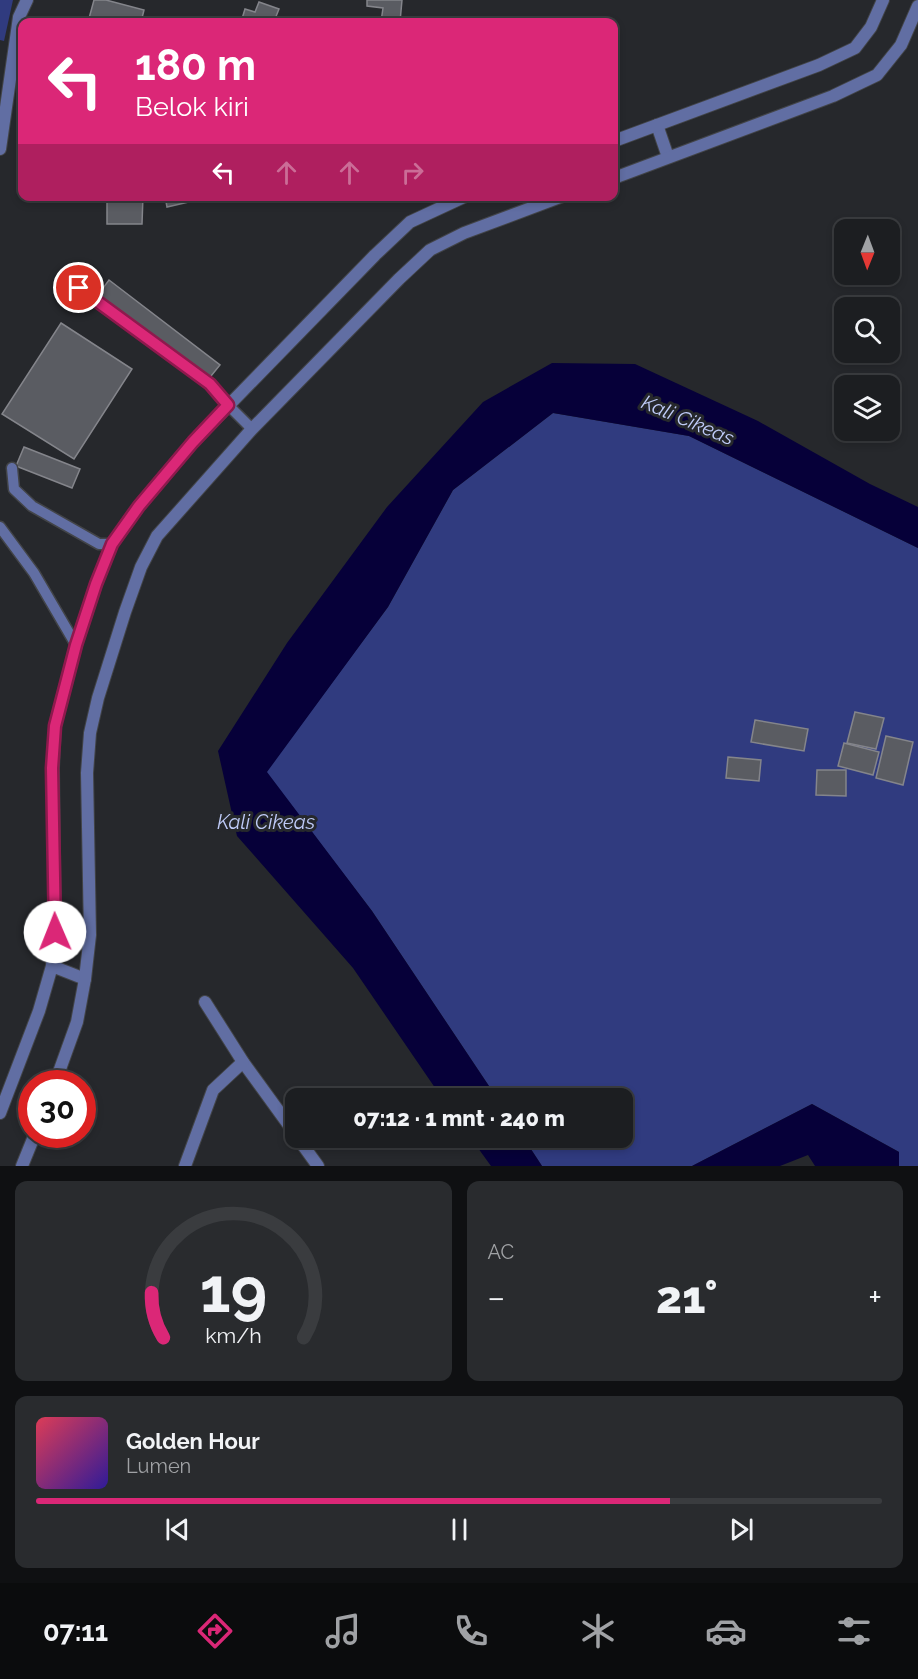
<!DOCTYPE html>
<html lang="id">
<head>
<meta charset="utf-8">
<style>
	body { margin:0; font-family:Raleway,sans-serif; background:#292b2e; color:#f1f3f6; height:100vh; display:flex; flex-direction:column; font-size:22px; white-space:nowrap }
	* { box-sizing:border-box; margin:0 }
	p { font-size:20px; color:#a0a2a5 }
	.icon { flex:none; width:33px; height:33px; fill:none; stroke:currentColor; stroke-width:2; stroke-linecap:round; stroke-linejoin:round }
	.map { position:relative; height:1166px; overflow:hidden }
	.details { display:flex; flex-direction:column; gap:15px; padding:15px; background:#0f1012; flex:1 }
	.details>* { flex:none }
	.banner { position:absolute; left:18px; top:18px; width:600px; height:183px; border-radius:12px; box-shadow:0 3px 9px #0003,0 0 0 2px #3a3c3f; background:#db2777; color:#fff; overflow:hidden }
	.needle { width:39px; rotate:181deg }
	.controls { position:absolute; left:834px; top:219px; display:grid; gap:12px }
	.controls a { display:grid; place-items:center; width:66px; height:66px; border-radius:12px; background:#1c1e21; box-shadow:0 3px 9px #0003,0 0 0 2px #3a3c3f; font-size:30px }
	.speed { position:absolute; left:18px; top:1070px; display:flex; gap:12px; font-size:30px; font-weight:700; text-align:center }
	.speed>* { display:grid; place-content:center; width:78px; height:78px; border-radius:50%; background:#1c1e21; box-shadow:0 3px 9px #0003,0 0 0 2px #3a3c3f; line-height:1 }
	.speed .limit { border:9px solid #d22; background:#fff; color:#111 }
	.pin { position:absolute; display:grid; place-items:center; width:51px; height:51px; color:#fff; margin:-26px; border:3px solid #fff; border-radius:50%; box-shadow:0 2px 6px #0007 }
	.me { position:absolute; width:66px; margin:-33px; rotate:359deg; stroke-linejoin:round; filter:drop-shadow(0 0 4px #0008) }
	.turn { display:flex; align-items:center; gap:21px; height:126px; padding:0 18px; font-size:27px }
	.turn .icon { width:78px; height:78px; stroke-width:2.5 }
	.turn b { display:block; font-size:42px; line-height:51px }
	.lanes { display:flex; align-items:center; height:57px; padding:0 18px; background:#0003; justify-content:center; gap:30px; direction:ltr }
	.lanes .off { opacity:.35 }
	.big { font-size:45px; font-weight:800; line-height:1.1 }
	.details .card { flex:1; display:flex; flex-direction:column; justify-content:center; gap:9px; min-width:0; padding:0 21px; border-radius:12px; background:#292b2e }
	.details .dial { align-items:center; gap:0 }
	.dial svg { height:156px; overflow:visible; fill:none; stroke:#3a3c3f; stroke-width:7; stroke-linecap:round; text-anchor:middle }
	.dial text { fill:#f1f3f6; stroke:none }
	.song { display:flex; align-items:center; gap:18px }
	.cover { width:72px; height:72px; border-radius:9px; background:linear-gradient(135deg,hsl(350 70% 55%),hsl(250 70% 35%)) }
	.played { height:6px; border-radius:3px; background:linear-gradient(90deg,#db2777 75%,#3a3c3f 75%) }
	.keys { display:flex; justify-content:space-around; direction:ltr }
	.heat { display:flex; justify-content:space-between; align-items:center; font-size:33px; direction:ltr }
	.details .tiles { flex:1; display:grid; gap:15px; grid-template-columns:1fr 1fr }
	.card:last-child { grid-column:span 2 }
	.trip { position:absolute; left:285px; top:1088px; width:348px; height:60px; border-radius:12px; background:#1c1e21; box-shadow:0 3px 9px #0003,0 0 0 2px #3a3c3f; font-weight:800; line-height:60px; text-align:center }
	.menu { display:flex; height:96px; justify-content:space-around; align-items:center; background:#0b0c0d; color:#a0a2a5 }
	.menu .icon { width:42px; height:42px }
	.menu .active { color:#db2777 }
	.menu b { font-size:27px; color:#f1f3f6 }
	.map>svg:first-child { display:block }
	.green { fill:#303b7f }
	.water { fill:#060039 }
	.building { fill:#5a5c62; stroke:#84858b; stroke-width:1.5 }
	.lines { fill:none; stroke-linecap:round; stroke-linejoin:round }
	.lane-casing { stroke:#424448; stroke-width:13 }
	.street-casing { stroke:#424448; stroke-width:14 }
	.lane { stroke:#616ea3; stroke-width:10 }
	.street { stroke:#616ea3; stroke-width:12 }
	.route-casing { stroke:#8e194d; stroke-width:15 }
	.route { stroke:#db2777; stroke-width:10 }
	.labels { text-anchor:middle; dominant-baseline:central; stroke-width:6; stroke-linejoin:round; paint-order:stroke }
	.water-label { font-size:20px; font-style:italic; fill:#bfcbf8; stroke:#26282c }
</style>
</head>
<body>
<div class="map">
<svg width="918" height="1166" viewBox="0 0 918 1166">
	<rect width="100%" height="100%" fill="#26282c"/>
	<!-- green -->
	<g class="green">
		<path d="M 0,0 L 13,0 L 4,41 L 0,40 Z"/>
		<path d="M 553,413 L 689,436 L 918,548 L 918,1166 L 899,1166 L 899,1152 L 812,1104 L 692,1166 L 542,1166 L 523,1137 L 622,1137 L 622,1098 L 497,1098 L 372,911 L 266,772 L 388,607 L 453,490 Z"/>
	</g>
	<!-- water -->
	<g class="water">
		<path d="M 552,363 L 635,364 L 758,421 L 870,484 L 918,507 L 918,548 L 689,436 L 553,413 L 453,490 L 388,607 L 267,772 L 372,911 L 497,1098 L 442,1098 L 353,968 L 237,836 L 218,751 L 287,643 L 387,507 L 483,402 Z"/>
		<path d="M 812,1104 L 899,1152 L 899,1166 L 815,1166 L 808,1155 L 780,1166 L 692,1166 Z"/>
		<path d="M 470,1137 L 523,1137 L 542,1166 L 491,1166 Z"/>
	</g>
	<!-- building -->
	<g class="building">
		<path d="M 94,0 L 106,0 L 144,10 L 141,22 L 88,22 Z"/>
		<path d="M 367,0 L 402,0 L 400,22 L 381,22 L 383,8 L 367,6 Z"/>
		<path d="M 259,2 L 279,9 L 275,19 L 278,20 L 277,22 L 241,22 L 245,9 L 255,12 Z"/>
		<path d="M 107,196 L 143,196 L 142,224 L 107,224 Z"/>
		<path d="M 165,196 L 188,196 L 189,202 L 167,207 Z"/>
		<path d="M 191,196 L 228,196 L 191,202 Z"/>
		<path d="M 109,280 L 220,365 L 207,381 L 97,296 Z"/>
		<path d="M 61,323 L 132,369 L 74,459 L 2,414 Z"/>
		<path d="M 24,447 L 80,469 L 72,488 L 16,466 Z"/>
		<path d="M 855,712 L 884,718 L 876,749 L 847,743 Z"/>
		<path d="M 755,720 L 808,729 L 804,751 L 751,742 Z"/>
		<path d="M 886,736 L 913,742 L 903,785 L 876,778 Z"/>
		<path d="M 844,743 L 879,752 L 873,775 L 838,766 Z"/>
		<path d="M 728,757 L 761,760 L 759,781 L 726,778 Z"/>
		<path d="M 817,770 L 846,770 L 846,796 L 816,795 Z"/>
	</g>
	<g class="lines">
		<!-- lane casing -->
		<g class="lane-casing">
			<g id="lane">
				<path d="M 79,288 L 210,384 L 228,405 L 252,429"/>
				<path d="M 12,468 L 14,489 L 32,506 L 99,544 L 112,544"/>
				<path d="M 0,527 L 34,573 L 76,645"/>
			</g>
		</g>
		<!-- street casing -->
		<g class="street-casing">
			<g id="street">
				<path d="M 657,125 L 668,157"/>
				<path d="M 614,141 L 819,65 L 855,48 L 871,27 L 883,0"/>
				<path d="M 0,149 L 19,17 L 27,0"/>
				<path d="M 614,178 L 833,96 L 877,75 L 901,45 L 918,6"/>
				<path d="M 52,966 L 85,979"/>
				<path d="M 205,1002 L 243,1062 L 296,1135"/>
				<path d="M 55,1083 L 77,1022 L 85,979 L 90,935 L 87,773 L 90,733 L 98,698 L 125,612 L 141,567 L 157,536 L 252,429 L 399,279 L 430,250 L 464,233 L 563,196"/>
				<path d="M 0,1113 L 39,1011 L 52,966 L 55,932 L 53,768 L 55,726 L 76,645 L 96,584 L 112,544 L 139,506 L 193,442 L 375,255 L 410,222 L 466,196"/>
				<path d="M 297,1137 L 318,1166"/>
				<path d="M 22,1166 L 35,1134"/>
				<path d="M 185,1166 L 213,1090 L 243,1062"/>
			</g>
		</g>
		<!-- lane -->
		<use href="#lane" class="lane"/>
		<!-- street -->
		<use href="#street" class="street"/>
	</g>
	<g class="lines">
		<!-- route casing -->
		<g class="route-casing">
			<path id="route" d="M 55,932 L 52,768 L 55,726 L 76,645 L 96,584 L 112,544 L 139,506 L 193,442 L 228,405 L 210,384 L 79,288"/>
		</g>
		<!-- route -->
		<use href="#route" class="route"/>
	</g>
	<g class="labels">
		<!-- water labels -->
		<g class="water-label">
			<text transform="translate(688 420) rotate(23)">Kali Cikeas</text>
			<text x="266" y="822">Kali Cikeas</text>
		</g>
	</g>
</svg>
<div class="controls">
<a><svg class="needle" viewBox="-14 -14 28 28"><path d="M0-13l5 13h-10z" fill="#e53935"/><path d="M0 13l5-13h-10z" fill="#a0a2a5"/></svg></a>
<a><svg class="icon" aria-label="search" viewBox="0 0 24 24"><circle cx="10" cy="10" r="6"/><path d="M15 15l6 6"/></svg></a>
<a><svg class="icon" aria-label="layers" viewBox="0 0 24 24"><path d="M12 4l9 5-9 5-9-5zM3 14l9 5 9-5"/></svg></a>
</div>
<div class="speed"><div class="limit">30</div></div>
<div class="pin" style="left:79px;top:288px;background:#d93025"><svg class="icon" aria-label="arrive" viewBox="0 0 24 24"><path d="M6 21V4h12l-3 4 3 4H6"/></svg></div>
<svg class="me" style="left:55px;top:932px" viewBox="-20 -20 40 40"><circle r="19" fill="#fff"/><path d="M0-13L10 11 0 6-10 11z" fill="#db2777"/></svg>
<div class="trip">07:12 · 1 mnt · 240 m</div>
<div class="banner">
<div class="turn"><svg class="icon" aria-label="left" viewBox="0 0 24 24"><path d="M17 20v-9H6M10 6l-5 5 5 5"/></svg><div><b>180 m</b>Belok kiri</div></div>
<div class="lanes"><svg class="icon" aria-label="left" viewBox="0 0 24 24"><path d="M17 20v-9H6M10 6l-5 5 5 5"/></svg><svg class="icon off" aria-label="ahead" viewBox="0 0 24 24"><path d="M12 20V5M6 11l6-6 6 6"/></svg><svg class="icon off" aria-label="ahead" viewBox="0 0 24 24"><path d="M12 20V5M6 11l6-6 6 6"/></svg><svg class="icon off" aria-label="right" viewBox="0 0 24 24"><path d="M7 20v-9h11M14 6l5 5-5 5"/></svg></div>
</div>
</div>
<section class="details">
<div class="tiles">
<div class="card dial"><svg viewBox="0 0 100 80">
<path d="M14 69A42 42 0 1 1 86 69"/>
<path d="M14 69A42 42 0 0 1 8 46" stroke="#db2777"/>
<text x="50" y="56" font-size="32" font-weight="700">19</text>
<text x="50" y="72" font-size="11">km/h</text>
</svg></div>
<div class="card"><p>AC</p>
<div class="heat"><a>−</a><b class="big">21°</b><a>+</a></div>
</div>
<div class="card">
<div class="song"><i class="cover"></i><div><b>Golden Hour</b><p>Lumen</p></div></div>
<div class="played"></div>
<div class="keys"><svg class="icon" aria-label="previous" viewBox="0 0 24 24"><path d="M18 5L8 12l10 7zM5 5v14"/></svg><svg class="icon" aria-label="pause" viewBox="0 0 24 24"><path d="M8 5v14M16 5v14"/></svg><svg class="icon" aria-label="next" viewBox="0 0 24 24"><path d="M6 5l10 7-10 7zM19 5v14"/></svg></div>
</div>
</div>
</section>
<nav class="menu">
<b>07:11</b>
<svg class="icon active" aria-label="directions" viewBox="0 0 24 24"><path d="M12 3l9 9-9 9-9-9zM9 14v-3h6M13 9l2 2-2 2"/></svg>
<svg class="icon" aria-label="music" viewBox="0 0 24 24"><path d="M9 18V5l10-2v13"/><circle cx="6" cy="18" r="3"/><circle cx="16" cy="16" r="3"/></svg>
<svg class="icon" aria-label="phone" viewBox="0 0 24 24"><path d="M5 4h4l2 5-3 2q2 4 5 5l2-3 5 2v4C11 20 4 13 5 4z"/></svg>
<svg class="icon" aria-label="climate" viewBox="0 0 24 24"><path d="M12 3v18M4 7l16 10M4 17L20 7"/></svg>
<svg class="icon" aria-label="car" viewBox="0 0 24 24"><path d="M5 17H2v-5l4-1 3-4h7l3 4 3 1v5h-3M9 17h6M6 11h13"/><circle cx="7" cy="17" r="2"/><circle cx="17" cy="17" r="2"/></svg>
<svg class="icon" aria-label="filters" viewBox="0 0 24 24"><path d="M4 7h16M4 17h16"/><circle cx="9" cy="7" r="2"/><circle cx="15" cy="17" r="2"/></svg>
</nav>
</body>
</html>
